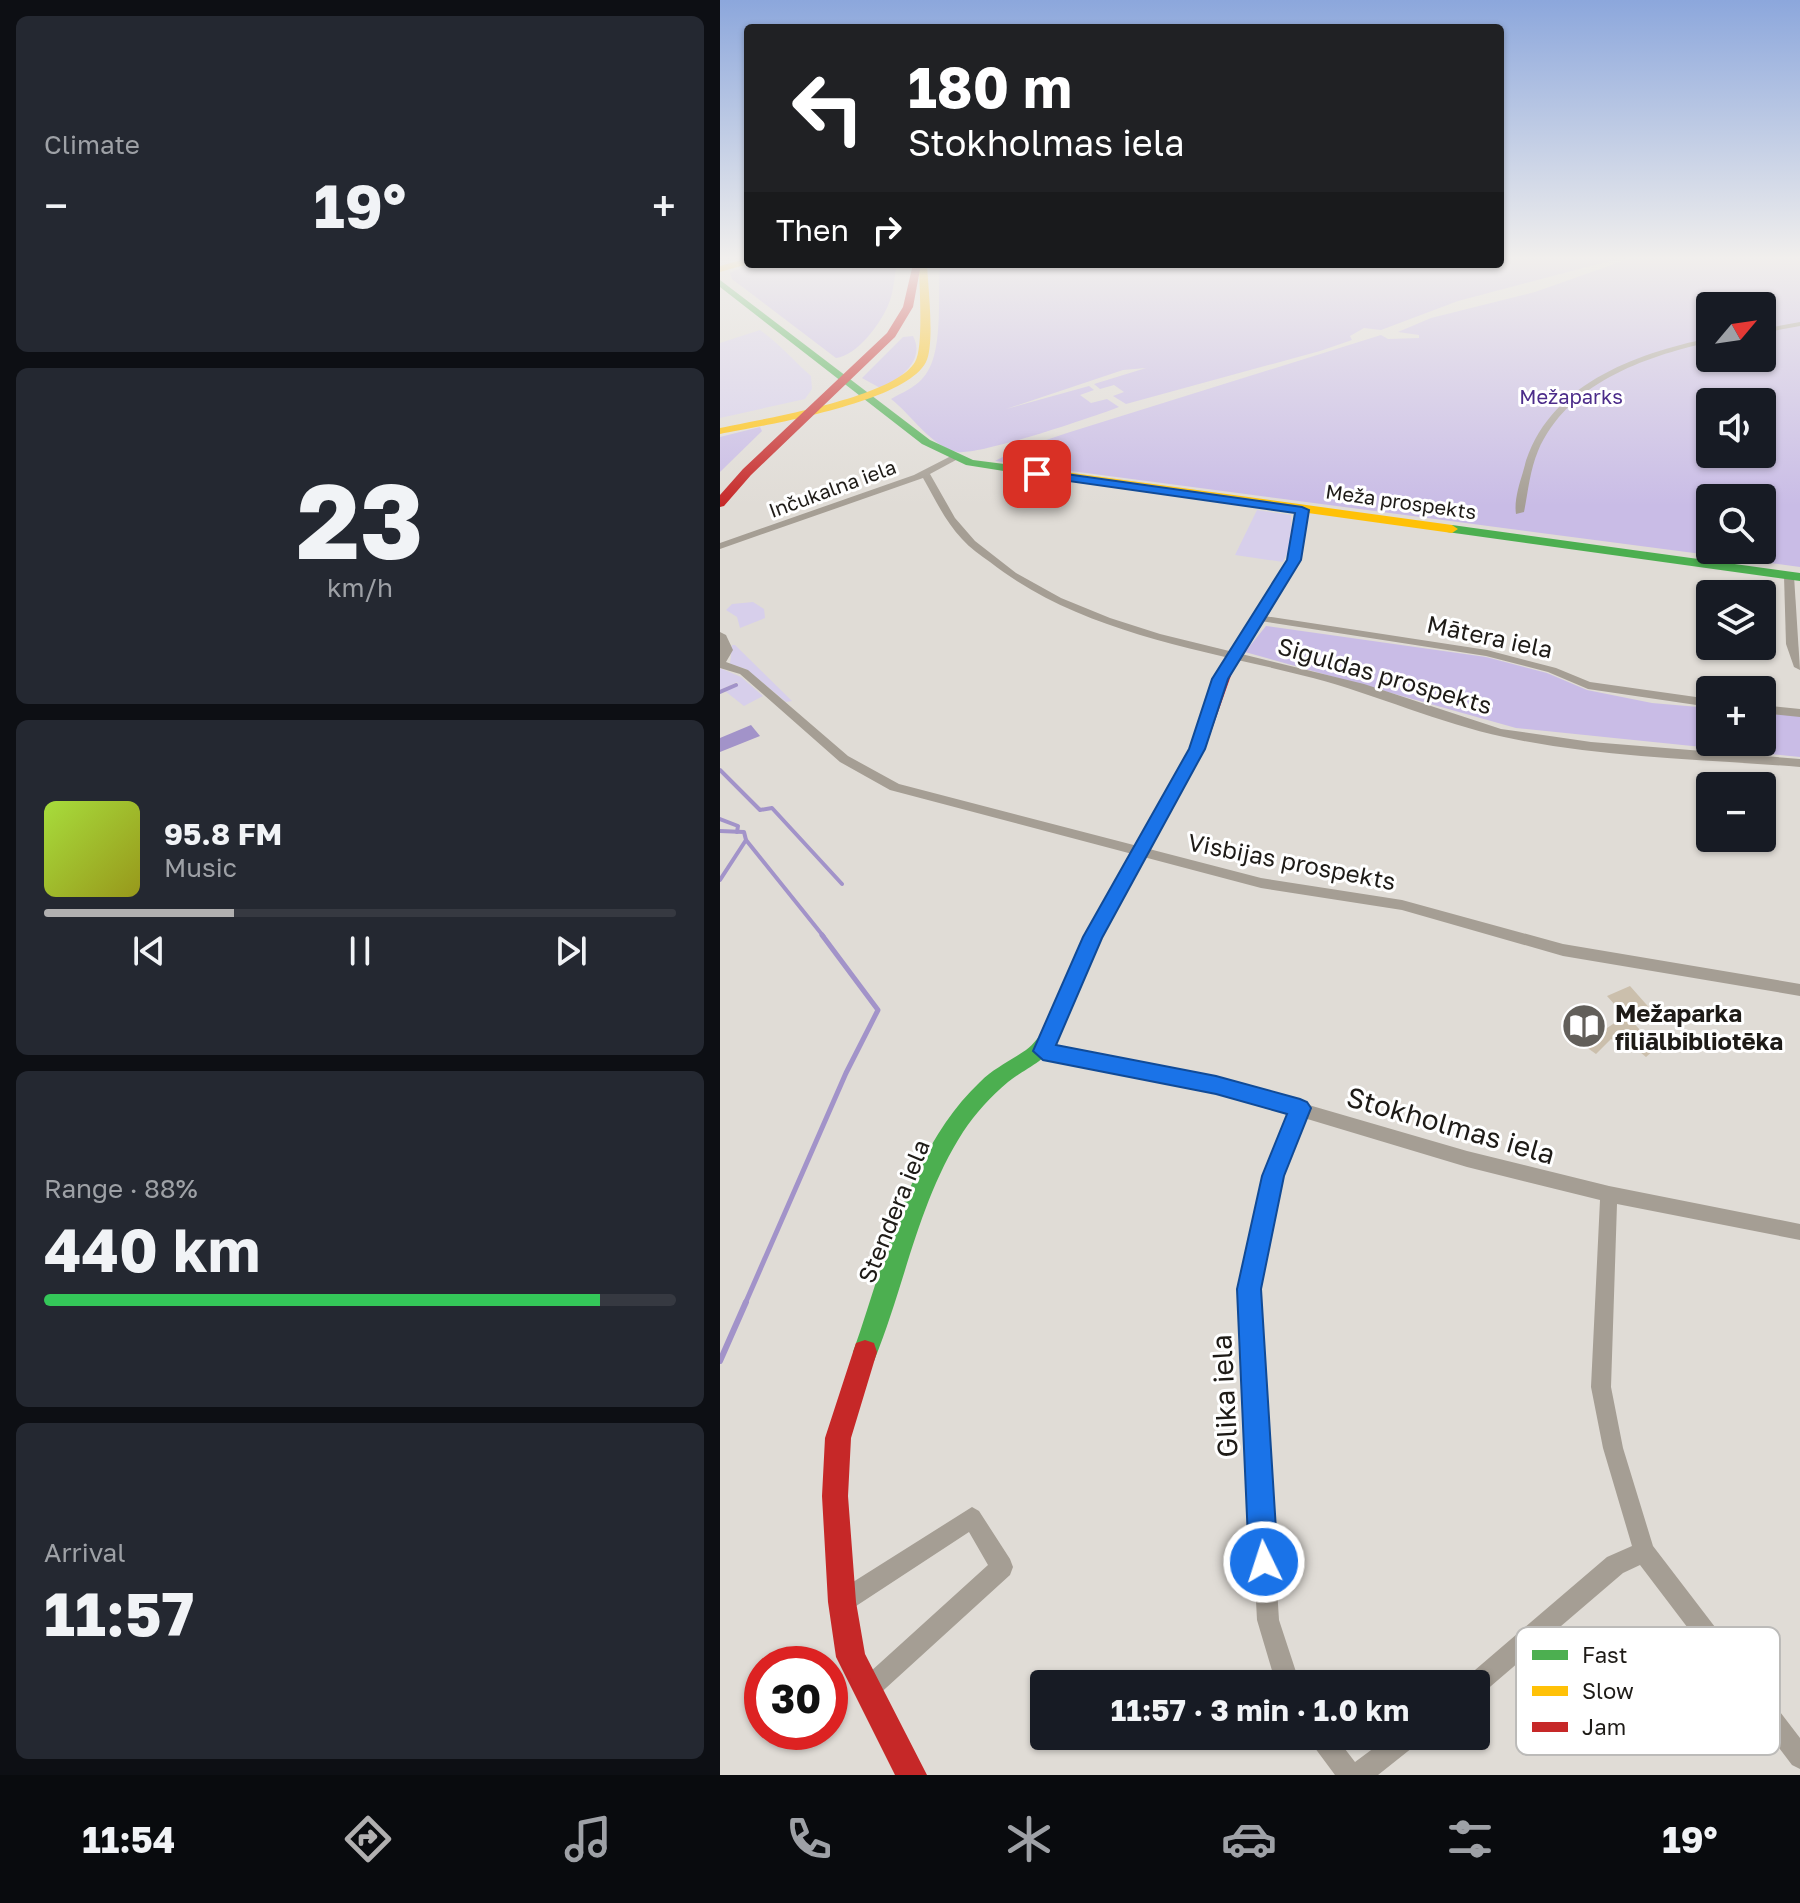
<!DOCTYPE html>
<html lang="en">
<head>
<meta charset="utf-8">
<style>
	body { margin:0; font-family:"Golos Text",sans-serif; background:#242831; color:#f1f3f6; height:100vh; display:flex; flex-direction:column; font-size:30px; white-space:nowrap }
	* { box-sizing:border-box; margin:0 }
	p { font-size:26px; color:#9ea1a6 }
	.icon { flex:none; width:44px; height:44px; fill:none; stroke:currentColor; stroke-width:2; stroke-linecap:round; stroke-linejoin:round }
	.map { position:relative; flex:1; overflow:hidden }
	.sheet { display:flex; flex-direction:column; gap:16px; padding:16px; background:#0d0f14; width:720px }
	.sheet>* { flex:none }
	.guide { position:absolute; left:24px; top:24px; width:760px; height:244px; border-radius:8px; box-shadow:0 2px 6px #0004; background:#202124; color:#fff; overflow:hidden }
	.needle { width:52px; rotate:61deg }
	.fabs { position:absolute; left:976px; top:292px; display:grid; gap:16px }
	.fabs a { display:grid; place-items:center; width:80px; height:80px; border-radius:8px; background:#171b24; box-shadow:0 2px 6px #0004; font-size:40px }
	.speed { position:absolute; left:24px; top:1646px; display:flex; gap:16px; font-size:40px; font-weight:700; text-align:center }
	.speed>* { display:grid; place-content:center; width:104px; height:104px; border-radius:50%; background:#171b24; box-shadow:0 2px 6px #0004; line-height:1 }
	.speed .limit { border:12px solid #d22; background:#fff; color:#111 }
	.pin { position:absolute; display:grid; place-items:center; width:68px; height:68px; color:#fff; margin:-34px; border-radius:16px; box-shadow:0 4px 12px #0006 }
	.me { position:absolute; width:88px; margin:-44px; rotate:356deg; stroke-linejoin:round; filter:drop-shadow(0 0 6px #0008) }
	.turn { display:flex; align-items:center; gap:28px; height:168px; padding:0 32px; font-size:36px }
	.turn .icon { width:104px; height:104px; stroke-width:2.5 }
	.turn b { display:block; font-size:56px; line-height:68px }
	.then { display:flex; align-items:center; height:76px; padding:0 32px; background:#0003; gap:16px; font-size:30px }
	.big { font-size:60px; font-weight:700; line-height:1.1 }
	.sheet .card { flex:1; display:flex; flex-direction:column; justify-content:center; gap:12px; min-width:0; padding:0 28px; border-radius:12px; background:#242831 }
	.sheet .dial { align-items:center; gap:0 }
	.dial b { font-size:104px; line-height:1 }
	.song { display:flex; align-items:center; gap:24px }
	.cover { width:96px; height:96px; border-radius:12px; background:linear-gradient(135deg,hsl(80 70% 55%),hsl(60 70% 35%)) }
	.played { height:8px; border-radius:4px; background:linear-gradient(90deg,#b1b0b0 30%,#363941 30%) }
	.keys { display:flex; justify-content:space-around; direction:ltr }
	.heat { display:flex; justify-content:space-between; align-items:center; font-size:44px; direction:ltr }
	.charge { height:12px; border-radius:6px; background:linear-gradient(90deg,#34c759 88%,#363941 0) }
	.trip { position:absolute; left:310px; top:1670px; width:460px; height:80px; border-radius:8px; background:#171b24; box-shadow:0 2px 6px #0004; font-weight:700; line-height:80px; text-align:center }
	.tabs { display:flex; height:128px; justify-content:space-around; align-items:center; background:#090b0e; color:#9ea1a6 }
	.tabs .icon { width:56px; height:56px }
	.tabs .on { color:#b1b0b0 }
	.tabs b { font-size:36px; color:#f1f3f6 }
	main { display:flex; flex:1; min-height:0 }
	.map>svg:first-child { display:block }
	.green { fill:#d7cfeb }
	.forest { fill:#c9bce6; fill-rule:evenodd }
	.water { fill:#a293c9 }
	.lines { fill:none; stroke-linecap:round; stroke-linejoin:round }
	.stream-far2 { stroke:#a293c9; stroke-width:4 }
	.stream-far1 { stroke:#a293c9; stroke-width:5 }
	.stream { stroke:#a293c9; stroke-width:6 }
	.building { fill:#cbbfac }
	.street { fill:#a59e94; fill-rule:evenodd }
	.fast { fill:#4caf50; fill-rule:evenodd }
	.slow { fill:#ffc107; fill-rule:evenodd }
	.jam { fill:#c62828; fill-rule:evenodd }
	.route { fill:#1a73e8; stroke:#114b97; stroke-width:2 }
	.labels { text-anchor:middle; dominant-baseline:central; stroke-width:6; stroke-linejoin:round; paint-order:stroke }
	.far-park-label { font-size:20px; fill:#4c2c8a; stroke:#fff }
	.far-street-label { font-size:20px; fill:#1e1b17; stroke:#fff }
	.street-label { font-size:24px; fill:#1e1b17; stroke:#fff }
	.poi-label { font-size:24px; font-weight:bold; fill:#1e1b17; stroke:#fff; text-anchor:start }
	.near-street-label { font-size:28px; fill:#1e1b17; stroke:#fff }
	.key { fill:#fff; stroke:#bcbbb9; stroke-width:2 }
	.key-label { font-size:22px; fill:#1e1b17 }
</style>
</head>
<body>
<main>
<section class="sheet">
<div class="card"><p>Climate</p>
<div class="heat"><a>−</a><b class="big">19°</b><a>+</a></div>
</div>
<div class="card dial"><b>23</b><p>km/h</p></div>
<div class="card">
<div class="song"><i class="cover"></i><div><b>95.8 FM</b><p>Music</p></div></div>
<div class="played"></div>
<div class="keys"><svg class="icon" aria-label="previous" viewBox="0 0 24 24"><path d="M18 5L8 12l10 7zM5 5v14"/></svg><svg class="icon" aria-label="pause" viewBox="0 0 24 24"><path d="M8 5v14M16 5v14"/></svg><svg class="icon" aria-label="next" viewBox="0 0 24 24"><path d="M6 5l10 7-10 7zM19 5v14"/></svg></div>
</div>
<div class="card"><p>Range · 88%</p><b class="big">440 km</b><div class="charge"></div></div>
<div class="card"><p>Arrival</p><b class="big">11:57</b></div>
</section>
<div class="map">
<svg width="1080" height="1775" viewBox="0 0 1080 1775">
	<rect width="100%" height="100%" fill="#e0dcd6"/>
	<!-- green -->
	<g class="green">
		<path d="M 40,330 C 59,343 73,360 91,376 L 92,389 L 85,399 L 0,418 L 0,343 Z"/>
		<path d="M 537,510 L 571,515 L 572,543 L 563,562 L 515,555 Z"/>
		<path d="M 33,602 L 44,609 L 45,618 L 20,628 L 17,617 L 6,610 L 12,604 Z"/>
		<path d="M 12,645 L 15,645 L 72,701 L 66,702 L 26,669 L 10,664 Z"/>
		<path d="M 0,668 L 21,677 L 43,696 L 24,706 L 5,691 L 18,685 L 17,682 L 0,690 Z"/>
	</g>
	<!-- forest -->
	<g class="forest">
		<path d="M 780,257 L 905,257 L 738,301 L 661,330 L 644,328 L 630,336 L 632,340 L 600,351 L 406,404 L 393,396 L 404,392 L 394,385 L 380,389 L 374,384 L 426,368 L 403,370 L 286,409 L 369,386 L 374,390 L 360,395 L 371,403 L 387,399 L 399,407 C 373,417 261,455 238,452 C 211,447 191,414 171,399 C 181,393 194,388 202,379 C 225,356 217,295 220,264 L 780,264 Z"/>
		<path d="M 914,257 L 1080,257 L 1080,567 L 275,461 L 296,450 L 347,433 L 661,335 L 668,339 L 699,338 L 699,335 L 678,332 L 711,318 L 815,292 ZM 990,306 L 1042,306 L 1042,358 L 990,358 ZM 990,402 L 1042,402 L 1042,454 L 990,454 ZM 990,498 L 1042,498 L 1042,550 L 990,550 Z"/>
		<path d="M 29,264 L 177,264 C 174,276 174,291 169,303 C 162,322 137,356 116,358 L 12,279 L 10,273 Z"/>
		<path d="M 193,336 C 206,360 180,378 162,389 L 142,378 L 183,337 Z"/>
		<path d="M 40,427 L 42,431 L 0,472 L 0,437 Z"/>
		<path d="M 546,626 L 766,657 L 827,673 L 867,690 L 932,703 L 990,708 L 990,742 L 1042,742 L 1042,713 L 1080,716 L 1080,757 L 796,728 L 525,652 Z"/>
	</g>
	<!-- water -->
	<path class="water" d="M 31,725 L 40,736 L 0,752 L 0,738 Z"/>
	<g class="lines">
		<!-- stream-far2 -->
		<g class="stream-far2">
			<path d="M 0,692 L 16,685"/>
			<path d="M 0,770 L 40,810 L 52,808 L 122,884"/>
			<path d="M 0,819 L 18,826 L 17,832"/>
			<path d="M 0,831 L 24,832 L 26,840 L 0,880"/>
			<path d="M 26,840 L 104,937"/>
		</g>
		<!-- stream-far1 -->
		<path class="stream-far1" d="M 25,1304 L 126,1073 L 158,1010 L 102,935"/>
		<!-- stream -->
		<path class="stream" d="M 0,1361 L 26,1302"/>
	</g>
	<!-- building -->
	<path class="building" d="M 910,986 L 933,1012 L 912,1021 L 936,1048 L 926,1057 L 914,1047 L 906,1052 L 891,1039 L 876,1054 L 845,1032 L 862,1015 L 884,1030 L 905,1016 L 887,996 Z"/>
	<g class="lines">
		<!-- street -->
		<g class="street">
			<path d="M 1080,322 L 1080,326 L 1042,333 L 1042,329 Z"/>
			<path d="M 990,338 L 990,342 C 923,357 847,384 818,451 C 810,470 808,492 804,512 L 796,514 C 794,501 799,485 803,472 C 824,386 913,354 990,338 Z"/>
			<path d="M 233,455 L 236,456 L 236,460 L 210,474 L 235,518 L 255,541 L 296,573 L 341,598 L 390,618 L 440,634 L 644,684 L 781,729 L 871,742 L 1080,759 L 1080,767 C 982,759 881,758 784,737 C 719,723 657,695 593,678 C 482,649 362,634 270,562 C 260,555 250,548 242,539 C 225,521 215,499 203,478 L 0,549 L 0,543 L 194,475 Z"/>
			<path d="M 1069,573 L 1074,576 L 1080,670 L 1074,667 L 1066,644 L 1064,576 Z"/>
			<path d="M 538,615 L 767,650 L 836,668 L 870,682 L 990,699 L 990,707 L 868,689 L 828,672 L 766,656 L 534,620 L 534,616 Z"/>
			<path d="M 0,632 L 6,635 L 13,650 L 6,662 L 28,670 L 128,756 L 179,784 L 541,878 L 682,900 L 843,944 L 1080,984 L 1080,996 L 843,956 L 682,910 L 541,888 L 170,790 L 120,762 L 20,674 L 0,668 Z"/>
			<path d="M 1042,705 L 1080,709 L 1080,717 L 1042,713 Z"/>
			<path d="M 323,1044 L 496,1078 L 747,1151 L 889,1186 L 1080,1224 L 1080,1240 L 897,1204 L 891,1387 L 903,1448 L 933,1546 L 1080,1738 L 1080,1769 L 1072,1765 L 920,1565 L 903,1573 L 764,1692 L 756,1696 L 756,1684 L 744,1684 L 748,1676 L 887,1557 L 912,1546 L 883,1448 L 871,1387 L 880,1200 L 747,1167 L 584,1118 L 562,1176 L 538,1289 L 559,1620 L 580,1684 L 556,1684 L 537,1620 L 520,1289 L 544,1176 L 569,1114 L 496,1092 L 323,1058 L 317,1056 L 315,1051 L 317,1046 Z"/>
			<path d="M 252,1507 L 259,1511 L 290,1559 L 293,1567 L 290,1575 L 155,1698 L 147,1702 L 139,1698 L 135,1690 L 139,1682 L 268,1565 L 249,1532 L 130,1610 L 122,1613 L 114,1610 L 111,1602 L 114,1594 Z"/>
			<path d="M 588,1736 L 615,1736 L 635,1762 L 670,1736 L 701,1736 L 697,1744 L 658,1775 L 615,1775 L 592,1744 Z"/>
		</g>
		<!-- fast -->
		<g class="fast">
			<path d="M 0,280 L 210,440 L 253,460 L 316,468 L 322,472 L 316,476 L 246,465 L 202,444 L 0,287 Z"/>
			<path d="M 732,525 L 1080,573 L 1080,581 L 727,532 L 727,526 Z"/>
			<path d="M 328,1031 L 335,1033 L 338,1039 C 326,1062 307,1067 288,1082 C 271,1096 255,1114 243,1132 C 198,1202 185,1285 154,1361 L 145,1364 L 136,1361 L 133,1352 C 165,1262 188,1150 260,1082 C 274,1068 290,1061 306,1050 C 315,1044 318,1034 328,1031 Z"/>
		</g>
		<!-- slow -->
		<g class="slow">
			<path d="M 28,258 L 28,264 L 0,272 L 0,266 Z"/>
			<path d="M 199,264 L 207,264 C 208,285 215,345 206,362 C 185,403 45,425 0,434 L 0,428 C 42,419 174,398 195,362 C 204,347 199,284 199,264 Z"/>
			<path d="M 316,468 L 732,525 L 738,529 L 732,533 L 588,513 L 581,560 L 514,667 L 507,671 L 500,667 L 567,560 L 576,511 L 312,475 L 312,469 Z"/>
		</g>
		<!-- jam -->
		<g class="jam">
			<path d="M 193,264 L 201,264 L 193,307 L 175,337 L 31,475 L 4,506 L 0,507 L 0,495 L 23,469 L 167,333 L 183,307 Z"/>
			<path d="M 507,663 L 514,667 L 485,749 L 381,937 L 335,1045 L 328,1047 L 321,1045 L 318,1039 L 363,937 L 469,749 L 500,667 Z"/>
			<path d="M 145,1340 L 154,1343 L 157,1352 L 131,1438 L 128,1496 L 136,1602 L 145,1654 L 207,1775 L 175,1775 L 116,1657 L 108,1602 L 102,1496 L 105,1438 L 133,1352 L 136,1343 Z"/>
		</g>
	</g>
	<!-- sky -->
	<linearGradient id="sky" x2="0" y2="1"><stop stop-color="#8ca7dc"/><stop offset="0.51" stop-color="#f1efed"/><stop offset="1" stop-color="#f1efed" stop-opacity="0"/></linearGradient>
	<rect width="1080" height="506" fill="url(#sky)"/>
	<!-- route -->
	<path class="route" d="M 317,470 L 582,507 L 589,510 L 581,560 L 508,679 L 485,749 L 382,938 L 336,1045 L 496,1076 L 580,1099 L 587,1102 L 591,1108 L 564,1176 L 541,1289 L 558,1562 L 554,1572 L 544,1577 L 534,1572 L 529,1562 L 517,1289 L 542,1176 L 567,1114 L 496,1094 L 323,1060 L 313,1051 L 363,937 L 469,749 L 492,679 L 567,560 L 575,513 L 313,476 L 313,471 Z"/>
	<!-- icons -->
	<defs>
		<g id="library-disc" transform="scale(2.3)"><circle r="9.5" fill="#625f5a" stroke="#fff"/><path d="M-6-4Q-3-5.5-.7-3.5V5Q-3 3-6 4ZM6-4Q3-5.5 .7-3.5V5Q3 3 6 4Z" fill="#fff"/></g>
	</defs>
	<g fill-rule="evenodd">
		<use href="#library-disc" x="864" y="1026"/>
	</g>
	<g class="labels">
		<!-- far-park labels -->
		<g class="far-park-label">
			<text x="851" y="396">Mežaparks</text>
		</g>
		<!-- far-street labels -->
		<g class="far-street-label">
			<text transform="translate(112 488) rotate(-20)">Inčukalna iela</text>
			<text transform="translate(681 501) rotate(8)">Meža prospekts</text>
		</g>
		<!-- street labels -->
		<g class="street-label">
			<text transform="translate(770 636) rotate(12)">Mātera iela</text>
			<text transform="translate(665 675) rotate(16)">Siguldas prospekts</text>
			<text transform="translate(572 861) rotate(11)">Visbijas prospekts</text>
			<text transform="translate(173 1211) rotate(-68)">Stendera iela</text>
		</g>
		<!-- poi labels -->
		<g class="poi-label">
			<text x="895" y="1012">Mežaparka<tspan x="895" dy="28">filiālbibliotēka</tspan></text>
		</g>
		<!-- near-street labels -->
		<g class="near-street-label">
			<text transform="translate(731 1125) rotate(16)">Stokholmas iela</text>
			<text transform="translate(504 1396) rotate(-93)">Glika iela</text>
		</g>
	</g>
	<!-- legend -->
	<rect x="796" y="1627" width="264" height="128" rx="12" class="key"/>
	<rect x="812" y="1650" width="36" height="10" fill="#4caf50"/>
	<rect x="812" y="1686" width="36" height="10" fill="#ffc107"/>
	<rect x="812" y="1722" width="36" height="10" fill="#c62828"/>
	<g class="key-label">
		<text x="862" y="1663">Fast</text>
		<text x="862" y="1699">Slow</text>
		<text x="862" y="1735">Jam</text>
	</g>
</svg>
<div class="fabs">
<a><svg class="needle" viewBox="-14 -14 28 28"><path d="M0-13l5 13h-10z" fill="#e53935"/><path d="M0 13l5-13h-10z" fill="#9ea1a6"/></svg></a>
<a><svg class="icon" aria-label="sound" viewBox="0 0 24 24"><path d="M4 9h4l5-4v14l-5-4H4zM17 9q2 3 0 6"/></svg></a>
<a><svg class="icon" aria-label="search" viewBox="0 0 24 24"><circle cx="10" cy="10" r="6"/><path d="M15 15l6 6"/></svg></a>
<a><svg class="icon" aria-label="layers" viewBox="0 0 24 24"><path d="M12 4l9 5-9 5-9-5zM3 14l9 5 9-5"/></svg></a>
<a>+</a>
<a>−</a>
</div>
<div class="speed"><div class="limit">30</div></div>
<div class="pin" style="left:317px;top:474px;background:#d93025"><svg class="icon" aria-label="arrive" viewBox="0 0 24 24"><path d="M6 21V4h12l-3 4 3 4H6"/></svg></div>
<svg class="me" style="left:544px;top:1562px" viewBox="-20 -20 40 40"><circle r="17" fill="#1a73e8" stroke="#fff" stroke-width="3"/><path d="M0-11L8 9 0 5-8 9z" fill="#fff"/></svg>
<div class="trip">11:57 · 3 min · 1.0 km</div>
<div class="guide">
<div class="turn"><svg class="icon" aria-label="left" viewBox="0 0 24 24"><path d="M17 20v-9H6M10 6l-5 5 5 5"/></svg><div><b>180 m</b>Stokholmas iela</div></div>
<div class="then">Then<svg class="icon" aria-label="right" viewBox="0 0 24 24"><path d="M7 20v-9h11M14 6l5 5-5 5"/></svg></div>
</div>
</div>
</main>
<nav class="tabs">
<b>11:54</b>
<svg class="icon on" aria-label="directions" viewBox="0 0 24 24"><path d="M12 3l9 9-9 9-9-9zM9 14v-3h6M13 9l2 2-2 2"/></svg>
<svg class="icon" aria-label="music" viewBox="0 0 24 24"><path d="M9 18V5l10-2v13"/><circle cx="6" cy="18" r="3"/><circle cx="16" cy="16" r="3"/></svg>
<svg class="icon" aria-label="phone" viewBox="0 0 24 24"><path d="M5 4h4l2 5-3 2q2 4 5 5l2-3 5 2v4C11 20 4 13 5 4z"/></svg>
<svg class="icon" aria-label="climate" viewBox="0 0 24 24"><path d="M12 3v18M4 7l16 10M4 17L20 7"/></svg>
<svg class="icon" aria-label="car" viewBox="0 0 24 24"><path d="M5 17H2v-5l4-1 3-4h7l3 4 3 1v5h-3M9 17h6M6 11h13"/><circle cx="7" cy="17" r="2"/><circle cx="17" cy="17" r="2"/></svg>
<svg class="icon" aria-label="filters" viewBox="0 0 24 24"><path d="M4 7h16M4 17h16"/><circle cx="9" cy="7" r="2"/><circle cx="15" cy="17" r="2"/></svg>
<b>19°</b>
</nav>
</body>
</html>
